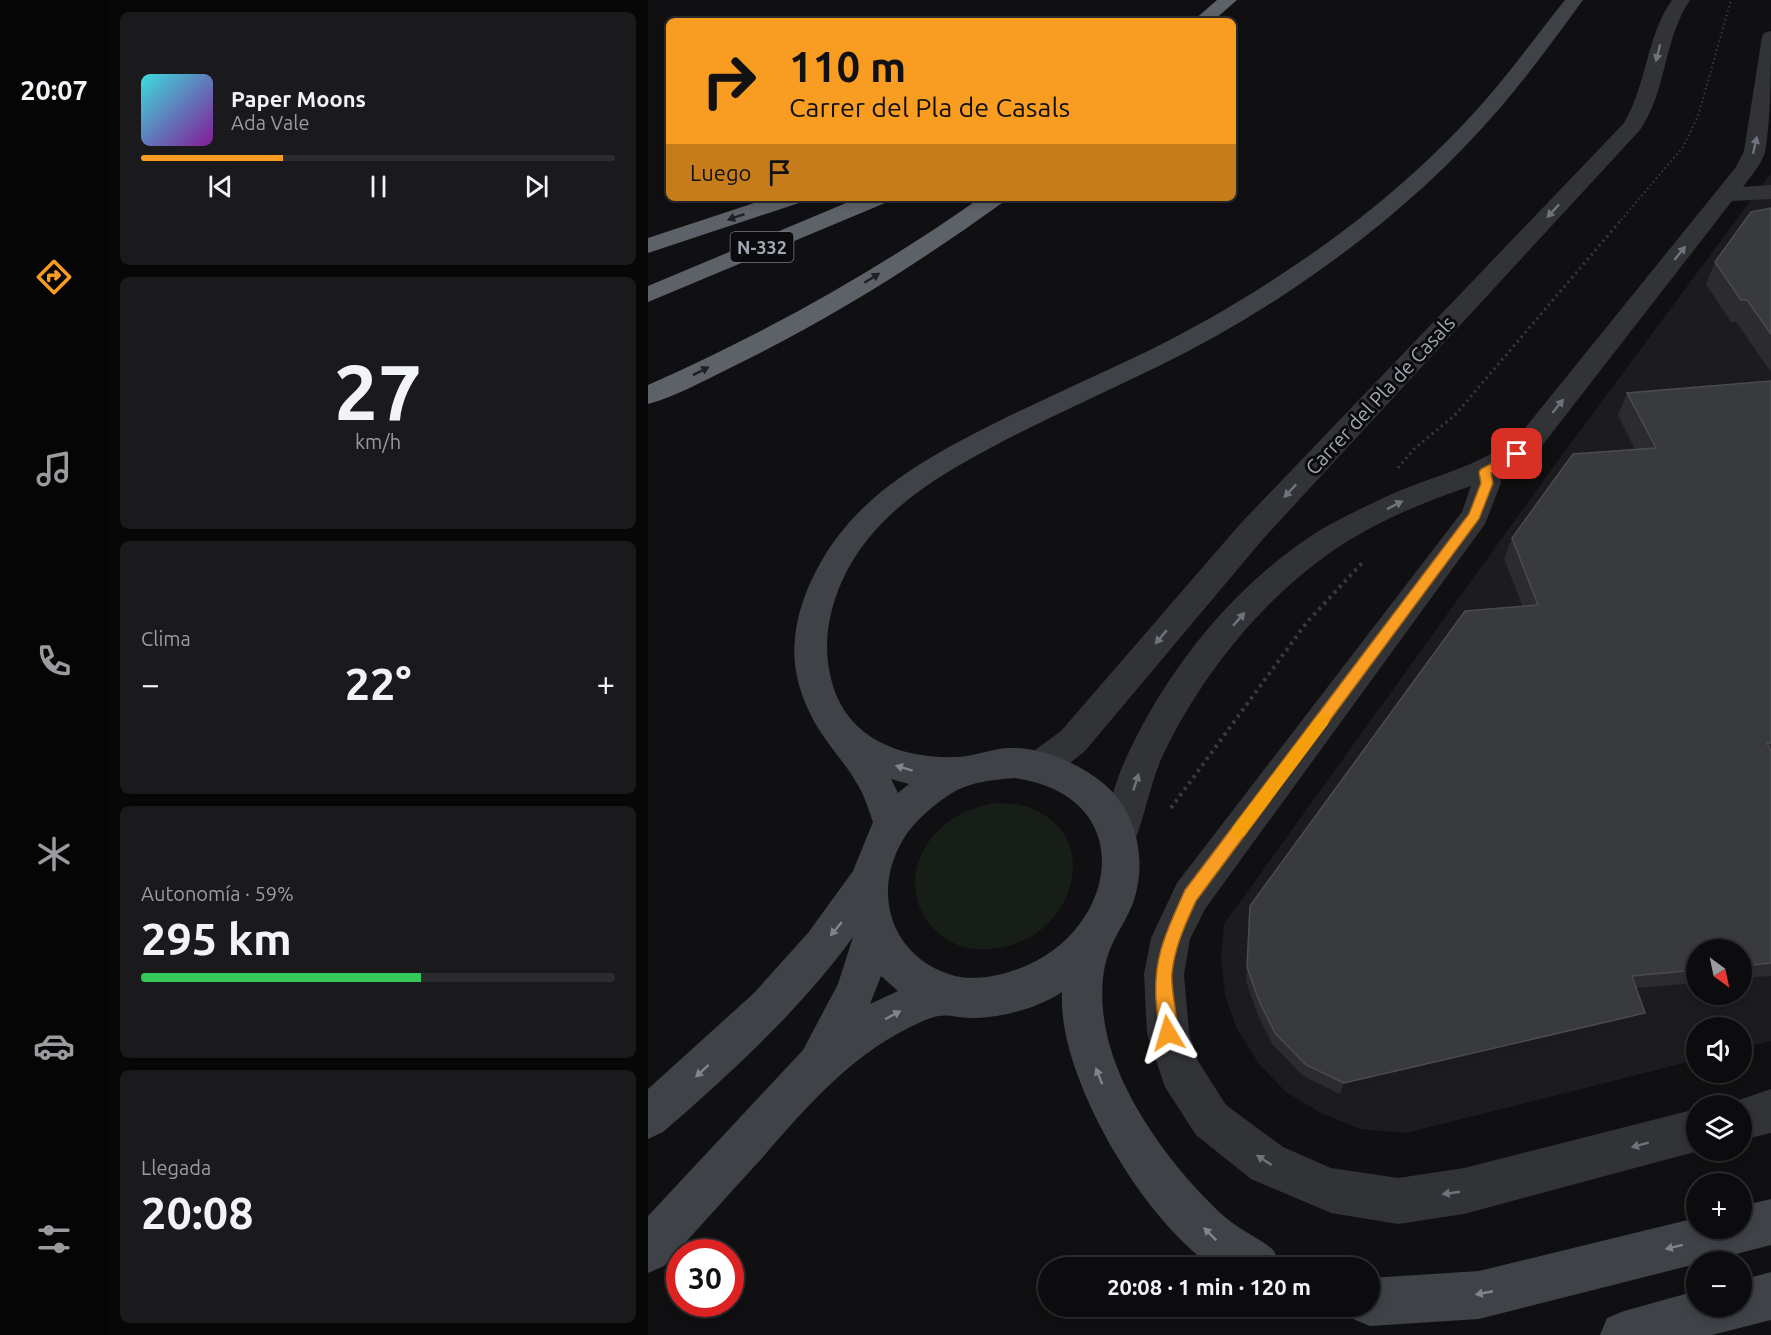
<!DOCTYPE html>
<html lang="es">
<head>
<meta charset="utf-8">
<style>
	body { margin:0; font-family:Ubuntu,sans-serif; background:#1a1a1c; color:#f1f3f6; height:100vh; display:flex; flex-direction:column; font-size:22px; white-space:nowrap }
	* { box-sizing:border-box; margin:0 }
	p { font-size:20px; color:#9a9b9e }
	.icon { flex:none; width:33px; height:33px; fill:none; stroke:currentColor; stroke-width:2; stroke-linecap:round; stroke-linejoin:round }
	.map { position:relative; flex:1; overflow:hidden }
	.sheet { display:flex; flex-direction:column; gap:12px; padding:12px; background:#070708; width:540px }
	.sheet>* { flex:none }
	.banner { position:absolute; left:18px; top:18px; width:570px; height:183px; border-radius:9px; box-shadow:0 3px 9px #0003,0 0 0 2px #2c2c2e; background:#f99c22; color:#111; overflow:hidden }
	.needle { width:39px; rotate:147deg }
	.tools { position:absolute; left:1038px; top:939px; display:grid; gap:12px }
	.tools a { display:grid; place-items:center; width:66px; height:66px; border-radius:50%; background:#0c0c0e; box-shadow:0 3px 9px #0003,0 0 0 2px #2c2c2e; font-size:30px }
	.speed { position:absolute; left:18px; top:1239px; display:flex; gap:12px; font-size:30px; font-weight:700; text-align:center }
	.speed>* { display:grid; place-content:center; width:78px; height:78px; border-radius:50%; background:#0c0c0e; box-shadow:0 3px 9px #0003,0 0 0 2px #2c2c2e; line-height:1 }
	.speed .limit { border:9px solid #d22; background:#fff; color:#111 }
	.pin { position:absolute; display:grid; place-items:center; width:51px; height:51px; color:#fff; margin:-26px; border-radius:12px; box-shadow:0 3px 9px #0006 }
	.me { position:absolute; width:66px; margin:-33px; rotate:353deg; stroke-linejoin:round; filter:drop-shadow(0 0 4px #0008) }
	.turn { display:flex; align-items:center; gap:21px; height:126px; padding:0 24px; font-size:27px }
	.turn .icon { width:78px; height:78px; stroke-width:2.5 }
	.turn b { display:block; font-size:42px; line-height:51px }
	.then { display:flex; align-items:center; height:57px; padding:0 24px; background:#0003; gap:12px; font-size:22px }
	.big { font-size:45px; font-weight:600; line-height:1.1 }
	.sheet .widget { flex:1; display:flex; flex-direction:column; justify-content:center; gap:9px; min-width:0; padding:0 21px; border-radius:9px; background:#1a1a1c }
	.sheet .dial { align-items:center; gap:0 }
	.dial b { font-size:78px; line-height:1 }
	.song { display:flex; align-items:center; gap:18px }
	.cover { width:72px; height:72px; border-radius:9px; background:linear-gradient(135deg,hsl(180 70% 55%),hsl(290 70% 35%)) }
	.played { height:6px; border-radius:3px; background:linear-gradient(90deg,#f99c22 30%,#2c2c2e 30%) }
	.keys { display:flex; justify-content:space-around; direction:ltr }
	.heat { display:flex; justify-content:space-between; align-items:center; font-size:33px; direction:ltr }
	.charge { height:9px; border-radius:4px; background:linear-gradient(90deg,#34c759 59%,#2c2c2e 0) }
	.trip { position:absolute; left:390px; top:1257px; width:342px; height:60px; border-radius:30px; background:#0c0c0e; box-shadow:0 3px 9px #0003,0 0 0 2px #2c2c2e; font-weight:600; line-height:60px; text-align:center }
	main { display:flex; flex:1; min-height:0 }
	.menu { display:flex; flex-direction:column; width:108px; justify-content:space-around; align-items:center; background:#050506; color:#9a9b9e }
	.menu .icon { width:42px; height:42px }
	.menu .selected { color:#f99c22 }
	.menu b { font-size:27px; color:#f1f3f6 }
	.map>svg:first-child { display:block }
	.built { fill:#1c1c1f; fill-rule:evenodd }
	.green { fill:#171d17 }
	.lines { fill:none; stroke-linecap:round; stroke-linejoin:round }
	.path-far2 { stroke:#373a3e; stroke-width:2; stroke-dasharray:1.5 3; stroke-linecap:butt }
	.path-far1 { stroke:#373a3e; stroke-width:3; stroke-dasharray:2 4; stroke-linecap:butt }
	.path { stroke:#373a3e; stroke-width:4; stroke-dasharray:3 4.5; stroke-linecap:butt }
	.street { fill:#313337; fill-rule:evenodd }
	.secondary { fill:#3f4247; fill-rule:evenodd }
	.highway { fill:#5d6168; fill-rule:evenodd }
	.wall { fill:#2c2c30 }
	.shaded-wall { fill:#1b1b1e }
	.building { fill:#383a3e; stroke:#494b50; stroke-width:1.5 }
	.oneway { fill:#6f737b }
	.oneway2 { fill:#202024 }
	.oneway3 { fill:#7f848d }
	.route { fill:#f99c22; stroke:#a26516; stroke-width:1.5 }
	.slow { fill:#f59e0b }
	.labels { text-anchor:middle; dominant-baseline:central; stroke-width:6; stroke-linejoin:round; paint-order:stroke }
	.shield { fill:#0b0b0d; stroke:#747981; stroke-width:1.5 }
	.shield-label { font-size:18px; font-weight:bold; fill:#a1a8b3 }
	.street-label { font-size:20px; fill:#a1a8b3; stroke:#0b0b0d }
</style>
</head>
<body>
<main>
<nav class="menu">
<b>20:07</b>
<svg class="icon selected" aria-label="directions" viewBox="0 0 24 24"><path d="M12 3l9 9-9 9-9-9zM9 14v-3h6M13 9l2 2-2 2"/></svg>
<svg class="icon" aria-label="music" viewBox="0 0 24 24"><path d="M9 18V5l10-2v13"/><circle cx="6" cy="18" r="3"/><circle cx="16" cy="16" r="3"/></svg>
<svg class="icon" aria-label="phone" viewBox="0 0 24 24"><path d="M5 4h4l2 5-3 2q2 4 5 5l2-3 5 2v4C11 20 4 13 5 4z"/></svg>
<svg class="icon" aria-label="climate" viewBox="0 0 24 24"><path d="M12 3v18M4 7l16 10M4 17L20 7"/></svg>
<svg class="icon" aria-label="car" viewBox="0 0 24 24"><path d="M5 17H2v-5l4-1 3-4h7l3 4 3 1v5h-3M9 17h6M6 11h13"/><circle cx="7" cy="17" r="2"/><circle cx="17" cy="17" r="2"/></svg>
<svg class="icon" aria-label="filters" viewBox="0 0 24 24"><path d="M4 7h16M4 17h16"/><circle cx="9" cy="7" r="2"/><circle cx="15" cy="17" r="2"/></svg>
</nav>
<section class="sheet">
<div class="widget">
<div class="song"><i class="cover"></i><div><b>Paper Moons</b><p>Ada Vale</p></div></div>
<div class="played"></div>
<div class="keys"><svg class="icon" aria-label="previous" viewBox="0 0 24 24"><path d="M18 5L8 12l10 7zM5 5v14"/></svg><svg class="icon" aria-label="pause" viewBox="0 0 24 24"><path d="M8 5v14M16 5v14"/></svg><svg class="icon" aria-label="next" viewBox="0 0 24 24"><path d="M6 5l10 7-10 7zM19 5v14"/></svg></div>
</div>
<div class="widget dial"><b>27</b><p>km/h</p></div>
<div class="widget"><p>Clima</p>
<div class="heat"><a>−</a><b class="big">22°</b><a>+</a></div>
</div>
<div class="widget"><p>Autonomía · 59%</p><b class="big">295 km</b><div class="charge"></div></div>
<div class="widget"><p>Llegada</p><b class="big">20:08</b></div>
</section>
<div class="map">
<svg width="1123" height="1335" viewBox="0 0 1123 1335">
	<rect width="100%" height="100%" fill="#101012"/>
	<!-- built -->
	<path class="built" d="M 1123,173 L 1123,1041 L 1094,1048 L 1094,1028 L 1048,1028 L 1048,1060 L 757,1133 L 712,1129 L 671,1112 L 638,1092 L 611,1064 L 588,1027 L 577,995 L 573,958 L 576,924 L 906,466 ZM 1048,950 L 1094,950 L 1094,994 L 1048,994 Z"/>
	<!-- green -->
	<path class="green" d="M 346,803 C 354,804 362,803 369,804 C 381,806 393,812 402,819 C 441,849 426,906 390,932 C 378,941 363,946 348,948 C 332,951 314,949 300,940 C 254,911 258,853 300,822 C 314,811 330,807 346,803 Z"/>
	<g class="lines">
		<!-- path-far2 -->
		<path class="path-far2" d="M 973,220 L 1035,147 L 1050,116 L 1083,0"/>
		<!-- path-far1 -->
		<path class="path-far1" d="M 750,468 L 766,449 L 807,415 L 974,219"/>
		<!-- path -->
		<path class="path" d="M 523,808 L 659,622 L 716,561"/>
		<!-- street -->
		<g class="street">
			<path d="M 1024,0 L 1042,0 C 1015,40 1019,91 992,130 L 615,539 L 437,751 L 403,778 L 391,782 L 379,778 L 373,767 L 379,756 L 413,731 L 593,523 L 976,123 C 999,84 998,37 1024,0 Z"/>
			<path d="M 1123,31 C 1123,64 1123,122 1117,152 C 1113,165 1103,176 1095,187 L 1123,185 L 1123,199 L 1084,201 L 893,447 L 878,460 L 852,475 L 853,483 L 837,524 L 557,909 L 542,939 L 536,974 L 541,1033 L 550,1061 L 578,1105 L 635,1147 L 683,1168 L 750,1178 L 816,1168 L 1048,1109 L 1048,1150 L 1054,1150 L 816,1214 L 750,1224 L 683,1213 L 603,1179 L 548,1135 L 517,1087 L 499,1033 L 496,974 L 503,938 L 529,883 L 814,512 L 823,486 C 775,502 725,523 683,552 C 612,602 553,676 515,755 C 501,785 497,819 483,850 L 470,855 L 457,850 L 452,838 C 460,814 465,788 475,765 C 514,676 581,590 663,536 C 684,522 708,511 731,500 C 779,476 832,469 873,433 L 1088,167 L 1096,151 L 1114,37 L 1116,33 Z"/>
			<path d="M 1123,1089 L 1123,1133 L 1094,1140 L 1094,1106 L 1078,1106 L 1079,1104 Z"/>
		</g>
		<!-- secondary -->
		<g class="secondary">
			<path d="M 917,0 L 935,0 C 908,37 881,74 852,108 C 792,178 722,237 646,288 C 603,317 558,343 511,366 C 461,390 411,413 361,438 C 295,473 226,510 194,581 C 179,615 174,650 185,686 C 202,741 256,759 310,757 C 328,756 347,747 367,748 C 398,749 432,764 456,784 C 489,811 499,861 486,900 C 480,918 467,935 461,952 C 452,976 453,1006 458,1030 C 471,1097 527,1172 577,1217 C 590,1229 615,1240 625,1250 C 628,1253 631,1263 633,1268 L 567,1268 C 496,1222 409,1076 414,992 C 390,1008 356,1017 328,1018 C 303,1019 301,1010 275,1021 C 205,1052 163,1102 114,1158 C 81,1194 49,1230 16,1266 L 0,1273 L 0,1216 L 155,1050 L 190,984 L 205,937 C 151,1011 84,1072 15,1132 L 0,1139 L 0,1089 L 106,993 L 160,933 L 205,871 L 225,822 C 220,808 216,794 208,782 C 199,766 186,752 176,737 C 156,708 143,673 147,638 C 149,615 157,593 167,573 C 204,499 272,461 343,425 C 395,399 448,376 500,351 C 557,323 612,290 665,253 C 729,208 789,156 840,97 C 867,66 891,32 917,0 ZM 366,778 C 498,796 469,941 361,972 C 345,977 324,980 307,976 C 248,960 224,901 251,847 C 261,826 281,808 301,795 C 320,782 344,780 366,778 ZM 243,779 L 261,784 L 250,793 ZM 233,976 L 250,991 L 222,1004 Z"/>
			<path d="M 1123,1199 L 1123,1245 L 1057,1262 L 1048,1262 L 1048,1264 L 831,1319 L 722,1326 L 705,1319 L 700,1306 L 722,1306 L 722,1278 L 831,1271 L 1048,1218 L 1048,1228 L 1094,1228 L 1094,1206 Z"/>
			<path d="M 1123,1272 L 1123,1320 L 1064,1335 L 952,1335 L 959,1318 L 976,1311 L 1048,1291 L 1048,1306 L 1094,1306 L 1094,1280 Z"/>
		</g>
		<!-- highway -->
		<g class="highway">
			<path d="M 569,0 L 589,0 L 565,21 L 545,21 Z"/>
			<path d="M 121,198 L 154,198 L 151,203 L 0,253 L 0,238 Z"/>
			<path d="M 210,198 L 240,198 L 237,203 L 0,302 L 0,286 Z"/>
			<path d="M 332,198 L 357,198 L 354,203 C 268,265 179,321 84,367 C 57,380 29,396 0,404 L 0,385 C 117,333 227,272 332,198 Z"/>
		</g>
	</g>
	<!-- wall -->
	<g class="wall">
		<path d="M 1123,208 L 1123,372 L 1088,322 L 1083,322 L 1058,284 L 1067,262 Z"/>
		<path d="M 1123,381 L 1123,976 L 1094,978 L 1094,950 L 1048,950 L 1048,983 L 988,988 L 997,1013 L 983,1026 L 692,1094 L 655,1076 L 625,1045 L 610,1015 L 598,981 L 602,906 L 875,607 L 856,559 L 864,538 L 987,449 L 970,415 L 979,393 Z"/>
	</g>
	<!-- shaded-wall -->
	<path class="shaded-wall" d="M 997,1013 L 983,1026 L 692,1094 L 696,1083 Z"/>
	<!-- building -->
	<g class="building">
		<path d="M 1123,208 L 1123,334 L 1099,300 L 1093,300 L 1067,262 L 1103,212 Z"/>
		<path d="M 1123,381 L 1123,743 L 1119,743 L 1123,751 L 1123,963 L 1094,966 L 1094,950 L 1048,950 L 1048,970 L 984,976 L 997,1013 L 696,1083 L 658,1065 L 627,1033 L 611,1001 L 599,967 L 602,906 L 817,611 L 890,605 L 864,538 L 925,454 L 1008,448 L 979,393 Z"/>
	</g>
	<!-- one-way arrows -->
	<defs><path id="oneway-solid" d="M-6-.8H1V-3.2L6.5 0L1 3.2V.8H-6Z" transform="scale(1.5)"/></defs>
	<g class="oneway">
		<use href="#oneway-solid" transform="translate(1010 53) rotate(104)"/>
		<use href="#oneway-solid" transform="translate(1107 145) rotate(-77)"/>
		<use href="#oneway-solid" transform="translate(905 211) rotate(133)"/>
		<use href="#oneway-solid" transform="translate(1032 253) rotate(-51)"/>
		<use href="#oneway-solid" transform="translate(910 406) rotate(-51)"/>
		<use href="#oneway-solid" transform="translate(642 491) rotate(133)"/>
		<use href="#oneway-solid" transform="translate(747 505) rotate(-27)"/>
		<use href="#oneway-solid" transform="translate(591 619) rotate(-49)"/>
		<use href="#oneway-solid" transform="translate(513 637) rotate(130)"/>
		<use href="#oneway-solid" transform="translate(488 782) rotate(-72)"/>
		<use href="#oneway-solid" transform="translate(992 1145) rotate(165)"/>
		<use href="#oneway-solid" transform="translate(616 1160) rotate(-147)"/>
		<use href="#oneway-solid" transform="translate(803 1193) rotate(172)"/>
	</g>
	<g class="oneway2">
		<use href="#oneway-solid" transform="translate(88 217) rotate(161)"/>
		<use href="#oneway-solid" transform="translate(224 278) rotate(-32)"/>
		<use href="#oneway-solid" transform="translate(53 371) rotate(-27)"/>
	</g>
	<g class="oneway3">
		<use href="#oneway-solid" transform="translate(256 768) rotate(-163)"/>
		<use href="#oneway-solid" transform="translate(188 929) rotate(130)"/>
		<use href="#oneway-solid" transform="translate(245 1015) rotate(-28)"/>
		<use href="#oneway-solid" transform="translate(54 1071) rotate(137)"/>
		<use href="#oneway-solid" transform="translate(451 1076) rotate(-112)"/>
		<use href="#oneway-solid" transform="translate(562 1234) rotate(-135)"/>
		<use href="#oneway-solid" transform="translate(1026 1247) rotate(166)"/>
		<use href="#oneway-solid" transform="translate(836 1293) rotate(169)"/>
	</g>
	<!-- route -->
	<path class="route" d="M 869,450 L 875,454 L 873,457 L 843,473 L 845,483 L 831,519 L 548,901 C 537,925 527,946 524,973 C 522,992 533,1023 527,1039 L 520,1041 L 514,1039 C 511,1030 510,1021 509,1011 C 503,962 517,934 537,890 L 821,514 L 833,483 L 831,472 L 833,469 Z"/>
	<!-- slow -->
	<path class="slow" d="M 675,713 L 680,715 L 682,719 L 680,724 L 596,836 L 591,838 L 585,836 L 583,831 L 585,827 L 670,715 Z"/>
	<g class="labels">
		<!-- shield labels -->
		<rect class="shield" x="82.5" y="232" width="63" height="30" rx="4.5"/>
		<g class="shield-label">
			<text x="114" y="247">N-332</text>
		</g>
		<!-- street labels -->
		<g class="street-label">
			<text transform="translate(732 395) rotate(-47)">Carrer del Pla de Casals</text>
		</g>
	</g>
</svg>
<div class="tools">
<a><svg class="needle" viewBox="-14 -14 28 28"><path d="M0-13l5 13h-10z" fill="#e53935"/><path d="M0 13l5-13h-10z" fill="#9a9b9e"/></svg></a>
<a><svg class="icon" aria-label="sound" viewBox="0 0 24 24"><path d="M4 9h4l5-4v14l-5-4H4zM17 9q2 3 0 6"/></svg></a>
<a><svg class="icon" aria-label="layers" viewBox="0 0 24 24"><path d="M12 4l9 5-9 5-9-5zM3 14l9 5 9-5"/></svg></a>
<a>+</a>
<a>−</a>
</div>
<div class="speed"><div class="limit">30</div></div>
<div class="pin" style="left:869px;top:454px;background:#d93025"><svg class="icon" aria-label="arrive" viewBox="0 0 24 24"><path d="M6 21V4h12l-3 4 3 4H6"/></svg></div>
<svg class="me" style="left:520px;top:1033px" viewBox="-20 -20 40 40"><path d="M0-17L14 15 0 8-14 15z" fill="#f99c22" stroke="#fff" stroke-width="4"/></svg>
<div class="trip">20:08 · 1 min · 120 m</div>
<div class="banner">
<div class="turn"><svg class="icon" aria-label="right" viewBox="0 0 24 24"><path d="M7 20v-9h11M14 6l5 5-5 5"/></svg><div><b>110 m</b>Carrer del Pla de Casals</div></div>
<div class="then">Luego<svg class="icon" aria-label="arrive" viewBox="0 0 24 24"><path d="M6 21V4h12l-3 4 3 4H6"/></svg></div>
</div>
</div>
</main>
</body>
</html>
